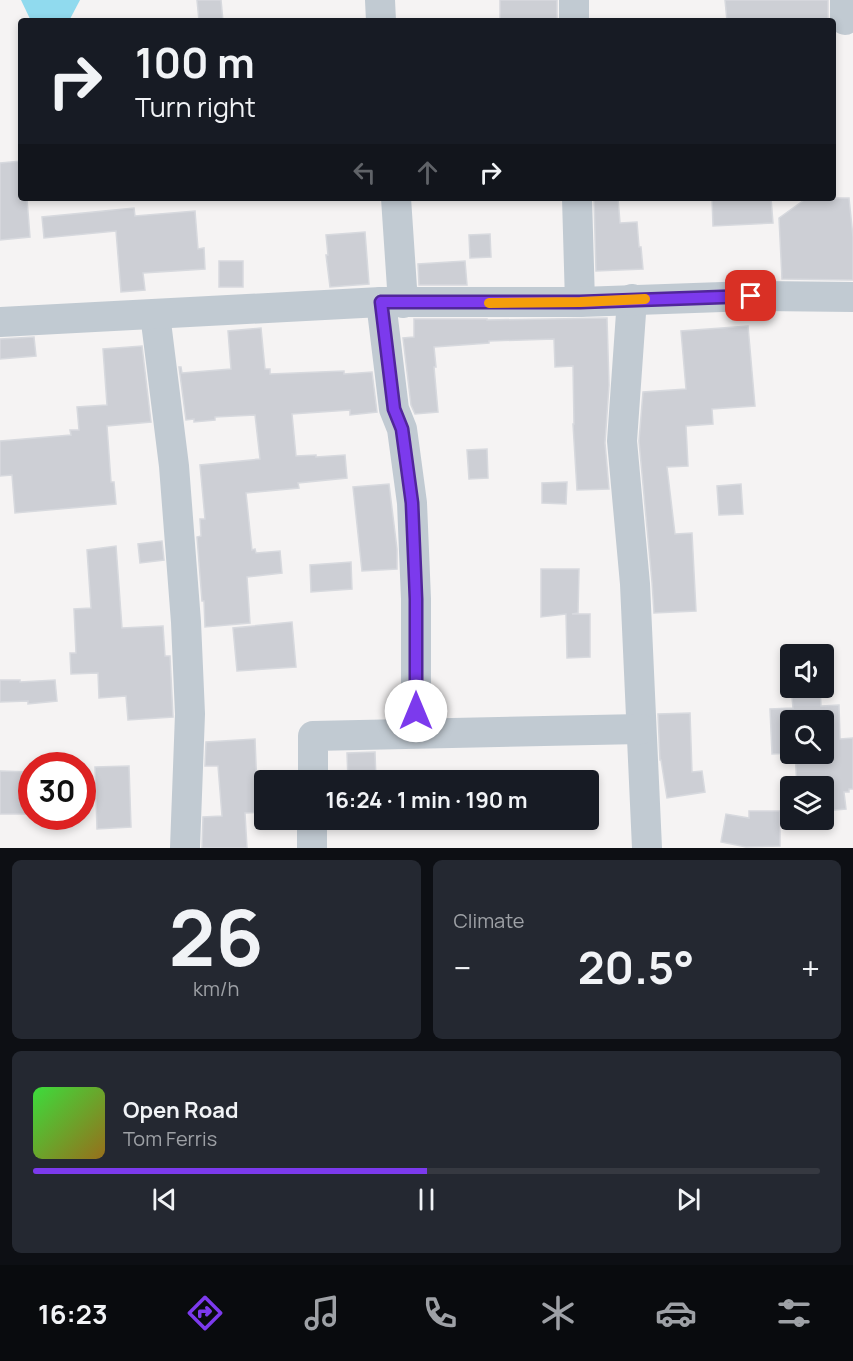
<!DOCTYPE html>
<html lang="en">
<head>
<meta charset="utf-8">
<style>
	body { margin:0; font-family:Manrope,sans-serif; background:#242831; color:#f1f3f6; height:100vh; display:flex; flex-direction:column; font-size:22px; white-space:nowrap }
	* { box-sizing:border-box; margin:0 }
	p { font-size:20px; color:#9ea1a6 }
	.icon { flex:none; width:33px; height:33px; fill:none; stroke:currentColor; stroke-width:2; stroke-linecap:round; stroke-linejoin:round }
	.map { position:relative; height:848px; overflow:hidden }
	.details { display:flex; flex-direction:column; gap:12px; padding:12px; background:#0d0f14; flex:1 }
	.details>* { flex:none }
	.guide { position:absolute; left:18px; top:18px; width:818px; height:183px; border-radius:6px; box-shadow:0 3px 9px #0003; background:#171b24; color:#f1f3f6; overflow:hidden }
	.buttons { position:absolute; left:780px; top:644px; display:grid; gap:12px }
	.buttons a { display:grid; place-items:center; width:54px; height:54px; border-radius:6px; background:#171b24; box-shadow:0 3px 9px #0003; font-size:30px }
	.speed { position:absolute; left:18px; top:752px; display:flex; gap:12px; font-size:30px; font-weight:700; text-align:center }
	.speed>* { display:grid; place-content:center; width:78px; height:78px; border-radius:50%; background:#171b24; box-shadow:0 3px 9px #0003; line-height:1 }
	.speed .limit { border:9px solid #d22; background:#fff; color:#111 }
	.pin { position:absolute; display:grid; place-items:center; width:51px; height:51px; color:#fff; margin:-26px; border-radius:12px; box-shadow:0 3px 9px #0006 }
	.me { position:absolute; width:66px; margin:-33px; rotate:0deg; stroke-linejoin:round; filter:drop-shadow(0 0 4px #0008) }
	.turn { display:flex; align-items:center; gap:21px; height:126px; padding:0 18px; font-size:27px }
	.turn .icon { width:78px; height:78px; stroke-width:2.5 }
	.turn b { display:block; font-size:42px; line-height:51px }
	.lanes { display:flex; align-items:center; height:57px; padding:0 18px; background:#0003; justify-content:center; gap:30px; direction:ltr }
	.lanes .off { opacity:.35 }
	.big { font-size:45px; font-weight:700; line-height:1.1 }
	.details .tile { flex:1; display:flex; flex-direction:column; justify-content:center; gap:9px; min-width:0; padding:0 21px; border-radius:9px; background:#242831 }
	.details .dial { align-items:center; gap:0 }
	.dial b { font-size:78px; line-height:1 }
	.song { display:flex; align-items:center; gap:18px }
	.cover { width:72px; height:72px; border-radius:9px; background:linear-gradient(135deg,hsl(120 70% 55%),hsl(40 70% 35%)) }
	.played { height:6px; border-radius:3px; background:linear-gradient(90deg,#7c3aed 50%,#363941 50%) }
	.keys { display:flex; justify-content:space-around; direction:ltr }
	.heat { display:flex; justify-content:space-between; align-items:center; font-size:33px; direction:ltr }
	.details .tiles { flex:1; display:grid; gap:12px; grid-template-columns:1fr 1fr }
	.tile:last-child { grid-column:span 2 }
	.trip { position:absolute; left:254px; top:770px; width:345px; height:60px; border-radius:6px; background:#171b24; box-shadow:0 3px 9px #0003; font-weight:700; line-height:60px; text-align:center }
	.menu { display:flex; height:96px; justify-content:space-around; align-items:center; background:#090b0e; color:#9ea1a6 }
	.menu .icon { width:42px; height:42px }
	.menu .on { color:#7c3aed }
	.menu b { font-size:27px; color:#f1f3f6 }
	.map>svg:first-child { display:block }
	.water { fill:#90daee }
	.building { fill:#cdcfd5; stroke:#d7d9de; stroke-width:1.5; fill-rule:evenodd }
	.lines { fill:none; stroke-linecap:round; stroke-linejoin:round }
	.street { stroke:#c1cad2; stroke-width:30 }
	.route-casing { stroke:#51269a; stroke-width:15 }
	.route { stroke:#7c3aed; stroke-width:10 }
	.slow { stroke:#f59e0b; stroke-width:10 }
</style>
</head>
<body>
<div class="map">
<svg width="853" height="848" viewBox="0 0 853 848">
	<rect width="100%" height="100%" fill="#f5f3f3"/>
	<!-- water -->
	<path class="water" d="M 21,0 L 80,0 L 70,19 L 53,21 L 31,21 Z"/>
	<!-- building -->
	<g class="building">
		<path d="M 197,0 L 221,0 L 223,21 L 199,21 Z"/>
		<rect x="500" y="0" width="57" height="21"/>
		<path d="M 725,0 L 828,0 L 828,21 L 727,21 Z"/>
		<path d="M 21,161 L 21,199 L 27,199 L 30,237 L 0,240 L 0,163 Z"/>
		<path d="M 594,198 L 618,198 L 620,223 L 637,222 L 639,247 L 641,247 L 643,269 L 596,271 Z"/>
		<path d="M 712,198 L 771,198 L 773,223 L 713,226 Z"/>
		<path d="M 807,198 L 849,198 L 853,237 L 853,280 L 782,279 L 779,218 Z"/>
		<path d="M 134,208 L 135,216 L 195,211 L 198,249 L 204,248 L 205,269 L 143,273 L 145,290 L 121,292 L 116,231 L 44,238 L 42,217 Z"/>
		<path d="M 365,232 L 369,284 L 330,287 L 326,255 L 328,255 L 326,235 Z"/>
		<path d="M 490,234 L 491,257 L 470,258 L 469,235 Z"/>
		<rect x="219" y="261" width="24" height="26"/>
		<path d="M 465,261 L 467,285 L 419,285 L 418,264 Z"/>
		<path d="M 607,318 L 609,385 L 605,443 L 609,489 L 577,490 L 573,424 L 574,424 L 573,366 L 555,367 L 554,339 L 489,341 L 489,343 L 434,347 L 436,367 L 434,367 L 438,412 L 415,414 L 411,405 L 403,338 L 414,337 L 414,319 L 487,319 L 487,320 Z"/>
		<path d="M 748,326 L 755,406 L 712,409 L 713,424 L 686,426 L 688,466 L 667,467 L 675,534 L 692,533 L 696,611 L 654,613 L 652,582 L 639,441 L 643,392 L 686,389 L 681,331 Z"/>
		<path d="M 261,328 L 265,369 L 270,369 L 270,374 L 344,371 L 344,374 L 372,372 L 377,412 L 350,415 L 350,410 L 292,414 L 296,456 L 316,455 L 316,457 L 345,455 L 347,478 L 298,483 L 299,488 L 246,493 L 252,550 L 255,549 L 256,553 L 280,551 L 282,573 L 247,577 L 250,623 L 205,627 L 204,601 L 202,601 L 197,537 L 201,536 L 200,519 L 205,519 L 200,465 L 260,459 L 255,415 L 215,417 L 215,420 L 194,422 L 194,419 L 186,420 L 179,367 L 181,367 L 182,373 L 231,369 L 228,331 Z"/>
		<path d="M 34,337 L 36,356 L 0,359 L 0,339 Z"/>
		<path d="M 142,346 L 151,422 L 107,426 L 111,482 L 114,482 L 116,504 L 15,513 L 12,475 L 0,476 L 0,441 L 71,435 L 70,430 L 79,430 L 77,407 L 107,405 L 103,349 Z"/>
		<path d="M 487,449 L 488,478 L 469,479 L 467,450 Z"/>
		<path d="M 567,482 L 566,504 L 542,503 L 542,483 Z"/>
		<path d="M 389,484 L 397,549 L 397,569 L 362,571 L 353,487 Z"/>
		<path d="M 741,484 L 743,514 L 719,515 L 717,486 Z"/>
		<path d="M 162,541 L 164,560 L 140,563 L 138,544 Z"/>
		<path d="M 116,546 L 122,628 L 163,626 L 165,656 L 170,656 L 173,717 L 128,720 L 126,696 L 99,698 L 98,673 L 71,674 L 70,653 L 76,653 L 74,609 L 91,608 L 87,550 Z"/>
		<path d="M 351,562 L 352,589 L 311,592 L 310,565 Z"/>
		<path d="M 541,569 L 579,569 L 578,613 L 572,614 L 590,614 L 590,657 L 567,658 L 566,614 L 541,617 Z"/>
		<path d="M 292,622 L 296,667 L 237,671 L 233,628 Z"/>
		<path d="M 0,680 L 20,680 L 20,682 L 55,680 L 57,701 L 28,704 L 28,701 L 0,702 Z"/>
		<path d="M 791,687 L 820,687 L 821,706 L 839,705 L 840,739 L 853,738 L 853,789 L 849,789 L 849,792 L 844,792 L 846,809 L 824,811 L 824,786 L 797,786 L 795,753 L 772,754 L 770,709 L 793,708 ZM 790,720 L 824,720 L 824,753 L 790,753 Z"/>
		<path d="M 690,713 L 692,772 L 702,771 L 705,792 L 667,798 L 661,760 L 660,760 L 658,714 Z"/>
		<path d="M 255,739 L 257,789 L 264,789 L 264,812 L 245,813 L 247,848 L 202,848 L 203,817 L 222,816 L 218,766 L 205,766 L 206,742 Z"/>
		<path d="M 375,752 L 376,780 L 348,780 L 347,753 Z"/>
		<path d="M 129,766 L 131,827 L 97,829 L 95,767 Z"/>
		<path d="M 0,771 L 32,772 L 32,814 L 0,814 Z"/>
		<path d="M 749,811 L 780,811 L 780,846 L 746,847 L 721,842 L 726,814 L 749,818 Z"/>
	</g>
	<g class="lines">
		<!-- street -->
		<g class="street">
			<path d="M 380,0 L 381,21"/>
			<path d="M 845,20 L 845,0"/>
			<path d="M 574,21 L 574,0"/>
			<path d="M 396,198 L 403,303"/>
			<path d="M 577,198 L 580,302"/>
			<path d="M 632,299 L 622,441 L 635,584 L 647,848"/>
			<path d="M 381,302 L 394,409 L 402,429 L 412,503 L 416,599 L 416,733"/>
			<path d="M 155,314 L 174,466 L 186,622 L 190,714 L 185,848"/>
			<path d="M 0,322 L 381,302 L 580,302 L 751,296 L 853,297"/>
			<path d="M 313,780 L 313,736 L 641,729"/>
			<path d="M 312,848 L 312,819"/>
		</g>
	</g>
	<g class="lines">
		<!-- route casing -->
		<g class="route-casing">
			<path id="route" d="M 416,711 L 416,599 L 412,503 L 402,429 L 394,409 L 381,302 L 580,302 L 751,296"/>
		</g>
		<!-- route -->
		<use href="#route" class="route"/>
		<!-- slow -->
		<path class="slow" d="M 489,303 L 580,302 L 645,299"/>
	</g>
</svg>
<div class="buttons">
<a><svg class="icon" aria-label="sound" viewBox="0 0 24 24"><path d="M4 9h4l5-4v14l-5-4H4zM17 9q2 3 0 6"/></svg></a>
<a><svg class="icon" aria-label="search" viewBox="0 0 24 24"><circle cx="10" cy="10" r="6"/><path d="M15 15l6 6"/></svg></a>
<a><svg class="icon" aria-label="layers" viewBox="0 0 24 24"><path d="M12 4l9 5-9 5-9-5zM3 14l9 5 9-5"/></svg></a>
</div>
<div class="speed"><div class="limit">30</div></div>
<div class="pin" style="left:751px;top:296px;background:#d93025"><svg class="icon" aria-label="arrive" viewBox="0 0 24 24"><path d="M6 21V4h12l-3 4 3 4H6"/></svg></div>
<svg class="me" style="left:416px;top:711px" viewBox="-20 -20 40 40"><circle r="19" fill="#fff"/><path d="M0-13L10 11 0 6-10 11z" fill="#7c3aed"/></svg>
<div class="trip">16:24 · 1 min · 190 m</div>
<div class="guide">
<div class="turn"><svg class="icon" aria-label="right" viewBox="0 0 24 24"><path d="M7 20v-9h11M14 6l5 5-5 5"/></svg><div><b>100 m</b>Turn right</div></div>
<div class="lanes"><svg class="icon off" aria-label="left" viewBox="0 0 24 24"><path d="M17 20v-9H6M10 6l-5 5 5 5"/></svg><svg class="icon off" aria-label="ahead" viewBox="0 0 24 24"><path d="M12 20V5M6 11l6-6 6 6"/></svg><svg class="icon" aria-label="right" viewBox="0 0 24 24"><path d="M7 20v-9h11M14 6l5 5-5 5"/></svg></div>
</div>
</div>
<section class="details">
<div class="tiles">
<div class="tile dial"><b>26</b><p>km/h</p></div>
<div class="tile"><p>Climate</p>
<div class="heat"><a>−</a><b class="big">20.5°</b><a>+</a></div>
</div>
<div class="tile">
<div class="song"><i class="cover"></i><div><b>Open Road</b><p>Tom Ferris</p></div></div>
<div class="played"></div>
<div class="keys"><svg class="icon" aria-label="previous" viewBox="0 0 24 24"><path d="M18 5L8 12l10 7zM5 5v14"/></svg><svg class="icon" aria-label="pause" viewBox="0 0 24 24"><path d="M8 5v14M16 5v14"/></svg><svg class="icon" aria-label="next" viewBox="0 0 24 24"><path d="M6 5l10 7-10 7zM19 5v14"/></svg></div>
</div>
</div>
</section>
<nav class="menu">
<b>16:23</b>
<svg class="icon on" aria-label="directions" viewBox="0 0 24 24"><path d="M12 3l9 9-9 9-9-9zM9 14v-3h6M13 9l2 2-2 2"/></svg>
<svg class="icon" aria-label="music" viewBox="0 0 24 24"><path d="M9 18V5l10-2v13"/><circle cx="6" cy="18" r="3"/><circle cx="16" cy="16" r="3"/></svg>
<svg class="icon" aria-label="phone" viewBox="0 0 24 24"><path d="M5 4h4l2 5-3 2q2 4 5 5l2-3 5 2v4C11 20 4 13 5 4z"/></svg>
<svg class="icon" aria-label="climate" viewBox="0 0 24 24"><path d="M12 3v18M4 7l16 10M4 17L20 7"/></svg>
<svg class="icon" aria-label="car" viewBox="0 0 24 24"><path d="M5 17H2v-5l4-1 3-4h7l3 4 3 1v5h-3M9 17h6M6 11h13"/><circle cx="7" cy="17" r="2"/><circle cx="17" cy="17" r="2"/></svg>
<svg class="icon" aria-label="filters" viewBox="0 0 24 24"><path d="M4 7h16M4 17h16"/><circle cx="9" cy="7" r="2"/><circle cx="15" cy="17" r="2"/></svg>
</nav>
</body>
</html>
